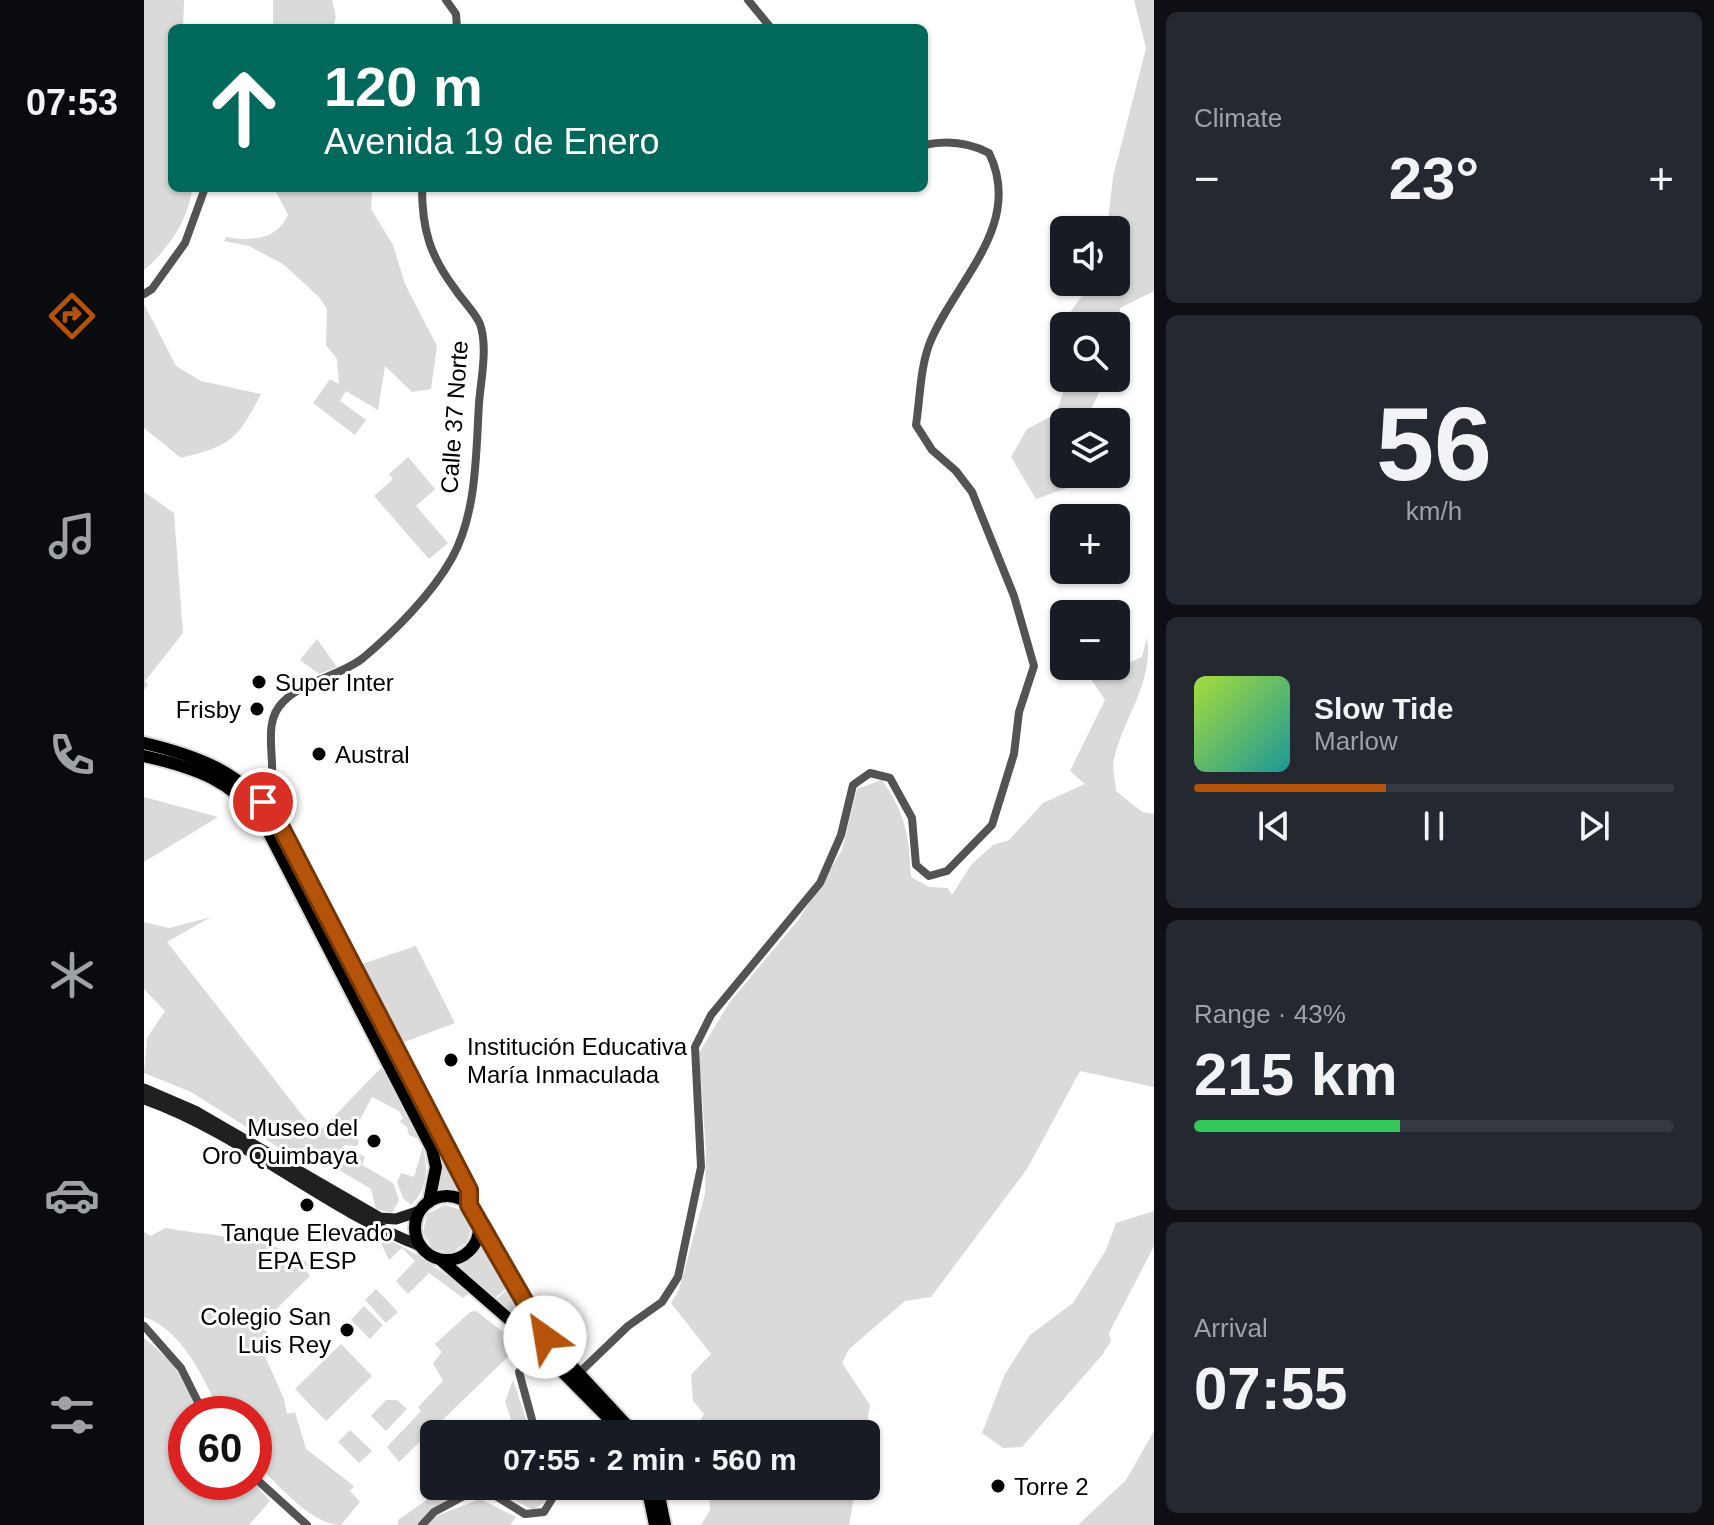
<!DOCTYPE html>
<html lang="en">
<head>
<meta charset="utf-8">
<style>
	body { margin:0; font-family:Arial,sans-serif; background:#242831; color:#f1f3f6; height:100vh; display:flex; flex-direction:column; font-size:30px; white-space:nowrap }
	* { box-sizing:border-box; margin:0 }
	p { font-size:26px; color:#9ea1a6 }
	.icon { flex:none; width:44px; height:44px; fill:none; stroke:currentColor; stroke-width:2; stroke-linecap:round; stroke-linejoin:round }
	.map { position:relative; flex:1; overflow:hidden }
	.drawer { display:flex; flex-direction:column; gap:12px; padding:12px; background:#0d0f14; width:560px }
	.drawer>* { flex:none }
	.hud { position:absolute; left:24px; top:24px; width:760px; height:168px; border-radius:12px; box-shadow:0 2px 6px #0004; background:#00695c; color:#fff; overflow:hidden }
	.controls { position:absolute; left:906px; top:216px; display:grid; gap:16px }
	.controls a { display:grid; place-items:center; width:80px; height:80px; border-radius:12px; background:#171b24; box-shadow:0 2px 6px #0004; font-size:40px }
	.speed { position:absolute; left:24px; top:1396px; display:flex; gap:16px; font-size:40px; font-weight:700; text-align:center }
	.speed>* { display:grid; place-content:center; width:104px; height:104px; border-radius:50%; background:#171b24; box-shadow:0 2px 6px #0004; line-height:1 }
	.speed .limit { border:12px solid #d22; background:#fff; color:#111 }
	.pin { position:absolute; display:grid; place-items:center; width:68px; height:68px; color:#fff; margin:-34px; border:4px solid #fff; border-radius:50%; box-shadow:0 2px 8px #0007 }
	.me { position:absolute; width:88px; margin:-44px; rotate:328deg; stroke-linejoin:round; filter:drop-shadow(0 0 6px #0008) }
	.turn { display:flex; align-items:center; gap:28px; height:168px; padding:0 24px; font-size:36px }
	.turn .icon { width:104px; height:104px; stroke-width:2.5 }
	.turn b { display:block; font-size:56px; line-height:68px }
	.big { font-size:60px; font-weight:700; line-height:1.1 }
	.drawer .tile { flex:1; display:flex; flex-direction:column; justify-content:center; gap:12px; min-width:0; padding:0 28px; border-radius:12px; background:#242831 }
	.drawer .dial { align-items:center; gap:0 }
	.dial b { font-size:104px; line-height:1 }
	.song { display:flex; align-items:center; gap:24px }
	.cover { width:96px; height:96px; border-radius:12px; background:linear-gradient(135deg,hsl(80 70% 55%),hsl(180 70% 35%)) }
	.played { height:8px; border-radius:4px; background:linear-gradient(90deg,#b45309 40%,#363941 40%) }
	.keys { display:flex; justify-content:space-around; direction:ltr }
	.heat { display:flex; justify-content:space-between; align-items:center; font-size:44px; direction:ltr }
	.charge { height:12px; border-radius:6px; background:linear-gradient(90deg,#34c759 43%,#363941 0) }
	.trip { position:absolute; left:276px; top:1420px; width:460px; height:80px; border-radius:12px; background:#171b24; box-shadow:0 2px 6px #0004; font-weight:700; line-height:80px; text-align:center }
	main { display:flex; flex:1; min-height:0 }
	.tab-bar { display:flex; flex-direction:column; width:144px; justify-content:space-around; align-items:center; background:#090b0e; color:#9ea1a6 }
	.tab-bar .icon { width:56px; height:56px }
	.tab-bar .selected { color:#b45309 }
	.tab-bar b { font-size:36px; color:#f1f3f6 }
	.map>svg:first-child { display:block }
	.green { fill:#dadada }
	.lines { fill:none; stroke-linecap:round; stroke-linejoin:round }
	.primary-casing { stroke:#dbdbdb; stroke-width:16 }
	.street { stroke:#535353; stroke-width:8 }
	.secondary { stroke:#202020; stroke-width:11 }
	.primary { stroke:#000; stroke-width:12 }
	.route-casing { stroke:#753606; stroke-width:20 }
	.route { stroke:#b45309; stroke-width:14 }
	.poi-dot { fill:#000; stroke:#fff; stroke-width:3 }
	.labels { text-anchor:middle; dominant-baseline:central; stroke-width:6; stroke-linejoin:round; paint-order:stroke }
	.street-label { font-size:24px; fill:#000; stroke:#fff }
	.poi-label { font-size:24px; fill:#000; stroke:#fff; text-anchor:start }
</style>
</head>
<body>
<main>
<nav class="tab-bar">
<b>07:53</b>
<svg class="icon selected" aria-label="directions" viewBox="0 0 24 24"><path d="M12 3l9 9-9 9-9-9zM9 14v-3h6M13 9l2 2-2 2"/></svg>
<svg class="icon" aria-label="music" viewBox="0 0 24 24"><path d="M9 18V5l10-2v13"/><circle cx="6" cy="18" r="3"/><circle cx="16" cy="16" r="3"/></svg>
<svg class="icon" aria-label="phone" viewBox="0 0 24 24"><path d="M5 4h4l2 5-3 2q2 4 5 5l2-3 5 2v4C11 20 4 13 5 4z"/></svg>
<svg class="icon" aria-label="climate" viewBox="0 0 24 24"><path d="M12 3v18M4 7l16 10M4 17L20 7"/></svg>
<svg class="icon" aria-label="car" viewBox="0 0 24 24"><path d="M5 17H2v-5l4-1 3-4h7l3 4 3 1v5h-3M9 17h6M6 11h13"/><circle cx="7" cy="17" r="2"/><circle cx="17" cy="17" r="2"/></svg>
<svg class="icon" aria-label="filters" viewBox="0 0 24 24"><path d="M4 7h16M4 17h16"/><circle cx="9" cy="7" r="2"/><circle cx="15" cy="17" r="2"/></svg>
</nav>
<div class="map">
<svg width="1010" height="1525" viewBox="0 0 1010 1525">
	<rect width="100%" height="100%" fill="#fff"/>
	<!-- green -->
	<g class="green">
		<path d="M 0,0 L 40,0 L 39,28 L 28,28 L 28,188 L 48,188 C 45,219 24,250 0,270 Z"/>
		<path d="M 129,0 L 188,0 L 192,17 L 189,28 L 129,28 Z"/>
		<path d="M 990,0 L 1010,0 L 1010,291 L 976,308 L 972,342 L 972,326 L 922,326 L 920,321 L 948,282 L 972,282 L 972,230 L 963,230 L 969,177 L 1002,48 Z"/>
		<path d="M 130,188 L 228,188 L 227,209 L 249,245 L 261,284 L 293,346 L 287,389 L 268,392 L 241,366 L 234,410 L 202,391 L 196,401 L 222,420 L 211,435 L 169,403 L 186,379 L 195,384 L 193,359 L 182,345 L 183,309 L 175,297 L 139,264 L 105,246 L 80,241 L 82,237 C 106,241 132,241 144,215 Z"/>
		<path d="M 0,304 L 32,366 L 57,381 L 117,394 C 93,440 88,445 37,458 L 0,428 Z"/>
		<path d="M 924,378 L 962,378 L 941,422 L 920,422 L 920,474 L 936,474 L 937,483 L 892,499 L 867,457 L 883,429 L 912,414 Z"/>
		<path d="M 264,457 L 291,489 L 272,506 L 304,543 L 285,559 L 230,496 L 249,479 L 245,474 Z"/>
		<path d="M 0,492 L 30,513 L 39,633 L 1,681 L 4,685 L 0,690 Z"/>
		<path d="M 1003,637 C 1010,683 980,716 970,759 C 968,768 971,782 972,791 L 998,812 L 1010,814 L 1010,1087 L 936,1071 L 883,1169 L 787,1297 L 761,1301 L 705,1349 L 698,1363 L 726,1405 L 721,1434 L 549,1434 L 560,1414 L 549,1401 L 547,1375 L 567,1354 L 527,1303 L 535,1290 L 561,1194 L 562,1151 L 555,1053 L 585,1003 L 655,919 L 698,850 L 713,789 L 738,780 C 762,815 765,835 767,877 L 785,887 L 804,888 L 808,895 L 827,865 L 849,845 L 865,840 L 899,803 L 941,784 L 926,771 L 961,700 L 947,679 L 998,657 Z"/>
		<path d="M 173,639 L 193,667 L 175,674 L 156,660 Z"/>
		<path d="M 0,797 L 74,817 L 0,862 Z"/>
		<path d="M 116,809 L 131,825 L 317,1190 L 316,1194 L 291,1191 L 295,1167 Z"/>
		<path d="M 67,917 L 23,942 L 173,1134 L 238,1067 L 275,1139 L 265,1135 L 263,1127 L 256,1122 L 259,1118 L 255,1111 L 228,1097 L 209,1133 L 215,1141 L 213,1146 L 201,1145 L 193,1152 L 209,1162 L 214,1153 L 221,1157 L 218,1165 L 249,1183 L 255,1200 L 248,1213 L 232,1209 L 227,1189 L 170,1155 L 153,1160 L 155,1154 L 145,1154 L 47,1092 L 0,1073 L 3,1038 L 21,1011 L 0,989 L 0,922 L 25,928 Z"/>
		<path d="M 272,946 L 311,1023 L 258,1043 L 218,964 Z"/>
		<path d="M 279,1147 C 284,1168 284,1189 267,1205 L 259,1198 L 253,1182 L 257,1173 L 270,1177 Z"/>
		<path d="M 300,1205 L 318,1210 L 327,1228 L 323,1242 L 307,1253 L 289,1249 L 279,1233 L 283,1214 Z"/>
		<path d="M 1010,1211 L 1010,1246 L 965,1333 L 967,1341 L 958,1355 L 878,1447 L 859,1448 L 838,1433 L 861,1374 L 886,1335 L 929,1303 L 962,1250 L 972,1223 Z"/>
		<path d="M 21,1228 C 54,1234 143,1240 164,1264 L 160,1268 L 166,1276 L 116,1325 L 126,1336 L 120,1354 L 140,1399 L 143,1414 L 151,1412 L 162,1449 L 210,1486 L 206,1491 L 216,1502 L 197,1525 C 166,1525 134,1483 110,1462 L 110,1414 L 76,1414 C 62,1381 37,1328 0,1317 L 0,1232 L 7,1236 Z"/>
		<path d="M 238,1236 L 275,1256 L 326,1292 L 319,1298 L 285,1273 L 264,1294 L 252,1281 L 271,1261 L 258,1248 L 245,1260 L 235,1239 Z"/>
		<path d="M 342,1241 L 366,1285 L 350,1299 L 314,1268 L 328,1259 Z"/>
		<path d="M 366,1286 L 392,1332 L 427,1373 L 351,1301 Z"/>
		<path d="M 232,1289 L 254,1312 L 242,1323 L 221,1300 Z"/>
		<path d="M 220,1306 L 239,1325 L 226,1339 L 207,1320 Z"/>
		<path d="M 332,1311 L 376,1345 L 255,1462 L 243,1447 L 277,1411 L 274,1407 L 299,1381 L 289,1363 L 298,1352 L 291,1344 L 326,1312 Z"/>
		<path d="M 0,1338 L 29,1363 L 57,1414 L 42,1414 L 42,1482 L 109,1482 L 126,1501 L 105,1525 L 0,1525 Z"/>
		<path d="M 197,1344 L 228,1376 L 182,1421 L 151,1389 Z"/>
		<path d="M 369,1380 L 387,1434 L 372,1434 L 361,1402 Z"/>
		<path d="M 242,1400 L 253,1400 L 263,1409 L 242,1431 L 227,1416 Z"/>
		<path d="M 206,1430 L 228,1451 L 215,1463 L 194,1442 Z"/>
		<path d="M 1010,1431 L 1010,1525 L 934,1525 L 982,1480 Z"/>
		<path d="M 320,1486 L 331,1486 C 314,1496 282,1506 275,1525 L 254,1525 L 254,1520 L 284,1499 Z"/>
		<path d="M 345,1486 L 389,1500 L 398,1496 L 396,1486 L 404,1486 L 404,1500 L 389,1510 Z"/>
		<path d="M 572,1486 L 712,1486 L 705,1525 L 557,1525 L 566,1510 L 565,1489 Z"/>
		<path d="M 336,1499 L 372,1517 L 366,1525 L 282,1525 L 290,1517 Z"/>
	</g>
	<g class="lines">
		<!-- primary casing -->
		<g class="primary-casing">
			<g id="primary">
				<path d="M 0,743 C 55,756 96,772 132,818 L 325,1190 L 325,1205"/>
				<path d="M 0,756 C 50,767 91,781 121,825 L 288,1149 L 292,1167 L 285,1202"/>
				<circle cx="303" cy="1228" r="32"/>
				<path d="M 334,1222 L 340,1226 L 401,1337 L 491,1434"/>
				<path d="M 297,1260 L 375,1328 L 480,1434"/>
				<path d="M 503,1486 L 511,1525"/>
				<path d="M 513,1486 L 521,1525"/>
			</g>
		</g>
		<!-- street -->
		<g class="street">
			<path d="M 302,0 L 312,14 L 313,28"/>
			<path d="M 604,0 L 627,28"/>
			<path d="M 0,294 L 8,289 L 41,243 L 61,188"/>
			<path d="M 116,804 C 144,780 111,729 139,702 C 160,680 195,677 219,658 C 250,632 288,594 308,558 C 333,513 332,452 335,403 C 337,379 344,347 336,324 C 331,312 318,300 311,289 C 286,256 278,229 278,188"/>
			<path d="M 0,1326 L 37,1368 L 60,1414"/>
			<path d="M 434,1374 L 484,1326 L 518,1302 L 534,1277 L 557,1167 L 551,1047 L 567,1015 L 676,883 L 697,835 L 709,785 L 726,773 L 746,778 L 768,818 L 772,865 L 785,876 L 803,871 L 848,825 L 870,754 L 875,712 L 890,666 L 870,596 L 828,492 L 812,471 L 788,450 L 772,425 C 776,399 776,370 785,345 C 808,284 881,226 845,153 C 824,142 803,140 780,145"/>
			<path d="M 392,1434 L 375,1372 L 393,1346"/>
			<path d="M 110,1477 L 163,1525"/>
			<path d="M 278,1525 L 290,1512 L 331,1490 L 347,1493 L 381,1514 L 400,1512 L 408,1499 L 408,1486"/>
		</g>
		<!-- secondary -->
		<g class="secondary">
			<path d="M 0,1089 L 51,1111 L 236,1218 L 252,1219 L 276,1211"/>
			<path d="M 0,1099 C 99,1134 179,1209 277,1246"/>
		</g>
		<!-- primary -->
		<use href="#primary" class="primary"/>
	</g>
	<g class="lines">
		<!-- route casing -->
		<g class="route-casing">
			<path id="route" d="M 119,802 L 132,818 L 325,1190 L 325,1205 L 401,1337"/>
		</g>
		<!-- route -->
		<use href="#route" class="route"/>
	</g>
	<!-- markers -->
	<g class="poi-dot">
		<circle cx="115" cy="682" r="8"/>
		<circle cx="113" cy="709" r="8"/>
		<circle cx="175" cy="754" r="8"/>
		<circle cx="307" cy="1060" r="8"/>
		<circle cx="230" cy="1141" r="8"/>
		<circle cx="163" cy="1205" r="8"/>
		<circle cx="203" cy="1330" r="8"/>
		<circle cx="854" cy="1486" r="8"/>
	</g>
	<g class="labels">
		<!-- street labels -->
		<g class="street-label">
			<text transform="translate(310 417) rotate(-86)">Calle 37 Norte</text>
		</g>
		<!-- poi labels -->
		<g class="poi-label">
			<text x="131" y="682">Super Inter</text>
			<text x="97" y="709" text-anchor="end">Frisby</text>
			<text x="191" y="754">Austral</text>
			<text x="323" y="1046">Institución Educativa<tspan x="323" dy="28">María Inmaculada</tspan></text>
			<text x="214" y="1127" text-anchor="end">Museo del<tspan x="214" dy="28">Oro Quimbaya</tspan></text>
			<text x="163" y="1232" text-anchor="middle">Tanque Elevado<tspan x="163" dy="28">EPA ESP</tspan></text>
			<text x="187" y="1316" text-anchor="end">Colegio San<tspan x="187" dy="28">Luis Rey</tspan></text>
			<text x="870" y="1486">Torre 2</text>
		</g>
	</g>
</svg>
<div class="controls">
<a><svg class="icon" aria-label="sound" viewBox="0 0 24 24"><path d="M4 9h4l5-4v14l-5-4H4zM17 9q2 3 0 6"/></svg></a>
<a><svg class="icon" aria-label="search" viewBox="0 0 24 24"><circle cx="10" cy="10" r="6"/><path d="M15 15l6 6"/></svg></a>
<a><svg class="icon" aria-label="layers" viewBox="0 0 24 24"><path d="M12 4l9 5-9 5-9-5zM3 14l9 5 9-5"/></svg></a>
<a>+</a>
<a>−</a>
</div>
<div class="speed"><div class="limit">60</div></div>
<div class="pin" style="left:119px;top:802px;background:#d93025"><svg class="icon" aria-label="arrive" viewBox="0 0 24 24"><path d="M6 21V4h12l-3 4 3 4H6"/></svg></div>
<svg class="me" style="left:401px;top:1337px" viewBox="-20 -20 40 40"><circle r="19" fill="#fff"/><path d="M0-13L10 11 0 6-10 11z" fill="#b45309"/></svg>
<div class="trip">07:55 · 2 min · 560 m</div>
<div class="hud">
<div class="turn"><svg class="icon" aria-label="ahead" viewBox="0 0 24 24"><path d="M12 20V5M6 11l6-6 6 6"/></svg><div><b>120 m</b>Avenida 19 de Enero</div></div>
</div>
</div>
<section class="drawer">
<div class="tile"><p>Climate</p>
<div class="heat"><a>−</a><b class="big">23°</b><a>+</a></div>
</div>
<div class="tile dial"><b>56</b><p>km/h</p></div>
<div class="tile">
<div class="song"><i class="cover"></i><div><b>Slow Tide</b><p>Marlow</p></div></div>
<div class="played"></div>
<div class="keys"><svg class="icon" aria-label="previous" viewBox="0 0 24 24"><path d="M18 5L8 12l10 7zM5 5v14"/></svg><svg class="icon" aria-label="pause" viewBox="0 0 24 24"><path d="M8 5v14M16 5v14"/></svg><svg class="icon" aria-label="next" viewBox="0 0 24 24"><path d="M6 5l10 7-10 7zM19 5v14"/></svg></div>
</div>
<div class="tile"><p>Range · 43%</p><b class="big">215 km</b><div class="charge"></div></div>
<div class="tile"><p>Arrival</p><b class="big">07:55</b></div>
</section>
</main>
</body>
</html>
